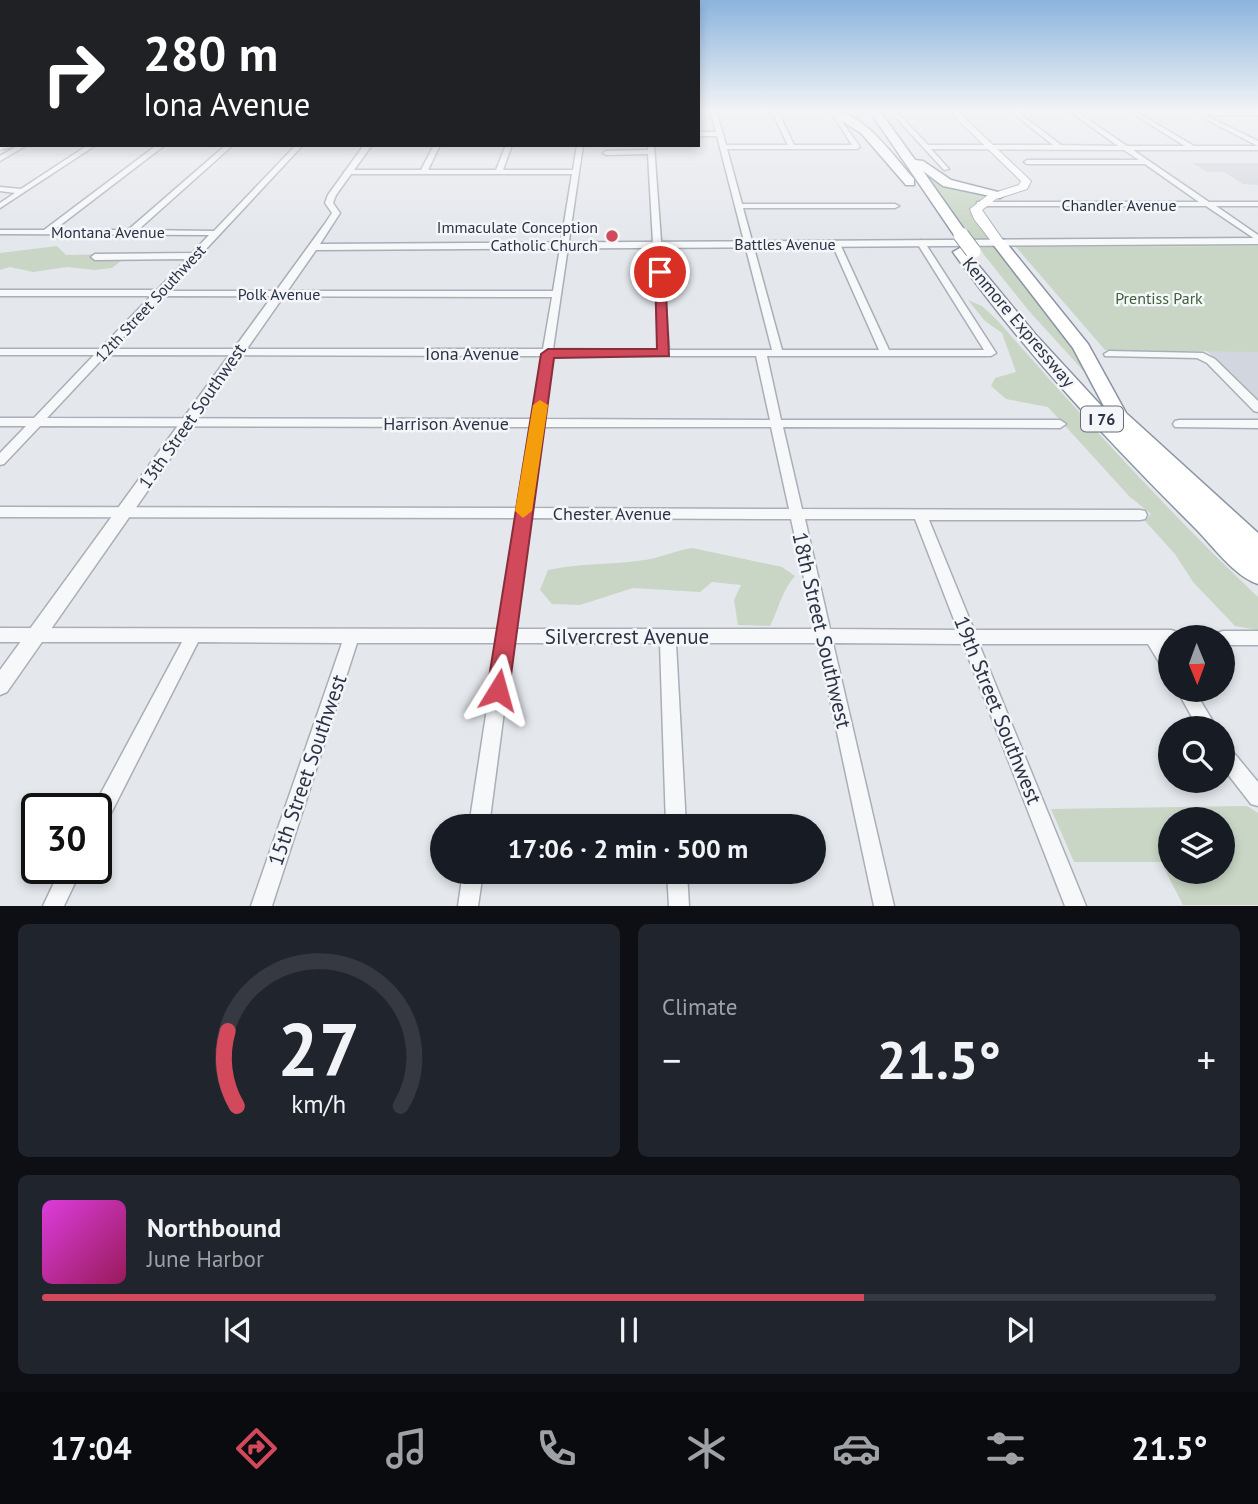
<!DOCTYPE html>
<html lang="en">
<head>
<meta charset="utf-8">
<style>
	body { margin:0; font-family:"PT Sans",sans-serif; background:#20242c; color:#f1f3f6; height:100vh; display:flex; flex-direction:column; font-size:26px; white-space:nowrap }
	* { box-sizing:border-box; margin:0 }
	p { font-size:23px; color:#9ea1a6 }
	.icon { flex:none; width:38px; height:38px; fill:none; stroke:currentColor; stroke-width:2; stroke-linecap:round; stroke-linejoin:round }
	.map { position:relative; height:906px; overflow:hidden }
	.details { display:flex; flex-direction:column; gap:18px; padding:18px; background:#0d0f14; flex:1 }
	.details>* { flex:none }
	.banner { position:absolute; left:0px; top:0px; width:700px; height:147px; box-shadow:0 4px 10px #0003; background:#202124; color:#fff; overflow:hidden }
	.needle { width:46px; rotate:179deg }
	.buttons { position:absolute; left:1158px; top:625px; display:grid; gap:14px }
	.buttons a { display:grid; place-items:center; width:77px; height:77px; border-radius:50%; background:#171b24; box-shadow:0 4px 10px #0003; font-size:35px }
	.speed { position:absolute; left:21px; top:793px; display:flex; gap:14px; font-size:35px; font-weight:700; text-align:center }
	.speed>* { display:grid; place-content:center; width:91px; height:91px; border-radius:50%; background:#171b24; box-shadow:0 4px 10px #0003; line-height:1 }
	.speed .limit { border:4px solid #111; border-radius:10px; background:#fff; color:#111 }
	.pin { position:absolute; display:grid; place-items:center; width:60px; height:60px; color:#fff; margin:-30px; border:4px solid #fff; border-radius:50%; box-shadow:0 2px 7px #0007 }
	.me { position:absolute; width:77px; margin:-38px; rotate:8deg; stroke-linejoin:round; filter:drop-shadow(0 0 5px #0008) }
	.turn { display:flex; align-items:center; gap:24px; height:147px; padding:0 28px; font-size:32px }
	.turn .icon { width:91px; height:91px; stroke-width:2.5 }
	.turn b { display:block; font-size:49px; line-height:60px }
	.big { font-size:52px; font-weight:600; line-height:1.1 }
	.details .tile { flex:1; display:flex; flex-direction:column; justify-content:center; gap:10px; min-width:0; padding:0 24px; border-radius:10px; background:#20242c }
	.details .dial { align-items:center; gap:0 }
	.dial svg { height:182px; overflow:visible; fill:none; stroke:#363941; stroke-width:7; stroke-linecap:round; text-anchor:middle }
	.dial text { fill:#f1f3f6; stroke:none }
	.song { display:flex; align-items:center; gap:21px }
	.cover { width:84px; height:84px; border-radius:10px; background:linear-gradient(135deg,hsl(300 70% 55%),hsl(330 70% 35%)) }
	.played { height:7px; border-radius:4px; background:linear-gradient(90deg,#d1495b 70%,#363941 70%) }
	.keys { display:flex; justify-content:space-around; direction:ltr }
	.heat { display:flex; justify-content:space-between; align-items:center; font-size:38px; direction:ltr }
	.details .tiles { flex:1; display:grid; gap:18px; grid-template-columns:1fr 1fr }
	.tile:last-child { grid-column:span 2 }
	.trip { position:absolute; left:430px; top:814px; width:396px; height:70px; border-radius:35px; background:#171b24; box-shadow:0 4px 10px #0003; font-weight:600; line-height:70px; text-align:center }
	.dock { display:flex; height:112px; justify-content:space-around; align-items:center; background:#090b0e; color:#9ea1a6 }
	.dock .icon { width:49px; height:49px }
	.dock .active { color:#d1495b }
	.dock b { font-size:32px; color:#f1f3f6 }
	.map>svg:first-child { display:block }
	.built { fill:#d2d6de }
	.green { fill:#c9d6c5; fill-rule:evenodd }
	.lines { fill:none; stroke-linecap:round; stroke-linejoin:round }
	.minor-casing { stroke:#a9aeb7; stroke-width:3 }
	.tertiary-casing { stroke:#a9aeb7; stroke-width:3 }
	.secondary-casing { stroke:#a9aeb7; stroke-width:2 }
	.motorway-casing { stroke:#8b94a3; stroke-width:3 }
	.minor { fill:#f7f8fa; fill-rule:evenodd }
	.tertiary { fill:#f7f8fa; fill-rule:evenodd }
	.secondary { fill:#fff; fill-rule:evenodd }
	.motorway { fill:#fff; fill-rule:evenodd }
	.motorway-bridge-casing { stroke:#8b94a3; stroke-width:17; stroke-linecap:butt }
	.motorway-bridge { stroke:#fff; stroke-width:15 }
	.route { fill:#d1495b; stroke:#882f3b; stroke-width:2 }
	.slow { fill:#f59e0b }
	.poi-dot { fill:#d1495b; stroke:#f4f6f9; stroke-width:2.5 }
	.labels { text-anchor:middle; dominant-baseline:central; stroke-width:5; stroke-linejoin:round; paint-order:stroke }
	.far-street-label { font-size:16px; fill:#2b3445; stroke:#f4f6f9 }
	.far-poi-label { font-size:16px; fill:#2b3445; stroke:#f4f6f9; text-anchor:end }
	.far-park-label { font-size:16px; fill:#3f6138; stroke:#f4f6f9 }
	.shield { fill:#f4f6f9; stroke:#676e7b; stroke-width:2 }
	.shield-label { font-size:16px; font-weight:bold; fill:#2b3445 }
	.street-label { font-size:18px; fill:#2b3445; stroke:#f4f6f9 }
	.near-street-label { font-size:21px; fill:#2b3445; stroke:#f4f6f9 }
</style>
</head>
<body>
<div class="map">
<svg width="1258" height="906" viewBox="0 0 1258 906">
	<rect width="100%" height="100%" fill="#e4e7ec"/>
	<!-- built -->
	<g class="built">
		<path d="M 1192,163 L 1258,163 L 1258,185 L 1243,184 L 1224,172 L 1207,172 Z"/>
		<path d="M 1207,351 L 1258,351 L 1258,403 L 1229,371 Z"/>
	</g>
	<!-- green -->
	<g class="green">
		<path d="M 923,172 L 953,188 L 992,195 L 971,208 L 989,240 L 974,240 Z"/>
		<path d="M 57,246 L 66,255 L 122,254 L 121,261 L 112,268 L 95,270 L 67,267 L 33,272 L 10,267 L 0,270 L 0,253 Z"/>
		<path d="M 977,246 L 995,246 L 1050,311 L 1100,389 L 1029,311 Z"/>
		<path d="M 1258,246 L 1258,352 L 1105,350 L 1016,247 Z"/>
		<path d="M 968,300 L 982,306 L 997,320 C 1081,415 1165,509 1258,597 L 1258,630 L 1235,626 L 1193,582 L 1175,554 L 1145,521 L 1151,514 L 1129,496 L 1048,407 L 1006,399 L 991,386 L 995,378 L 1016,372 L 1002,333 L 985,321 Z"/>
		<path d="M 692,548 L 782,567 L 795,576 C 782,590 779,608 770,626 L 738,625 L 734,600 L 741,585 L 712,582 L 700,592 L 633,588 L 580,605 L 552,604 L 540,590 L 548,570 C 580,563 612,565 645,560 C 661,558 676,550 692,548 Z"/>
		<path d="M 1247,806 L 1258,813 L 1258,905 L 1183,905 L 1161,862 L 1074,862 L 1051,809 ZM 1171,819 L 1223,819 L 1223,872 L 1171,872 Z"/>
	</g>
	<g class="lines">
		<!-- minor casing -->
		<g class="minor-casing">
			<g id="minor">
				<path d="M 710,110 L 716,110 L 726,145 L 788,145 L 771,110 L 777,110 L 794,145 L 852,145 L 835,118 L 838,116 L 860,147 L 857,149 L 727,149 L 742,204 L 895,204 L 899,206 L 895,208 L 743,208 L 782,350 L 879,350 L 832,244 L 836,241 L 840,244 L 889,350 L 984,350 L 917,243 L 921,240 L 925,243 L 996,353 L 991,356 L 767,356 L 781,420 L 1060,420 L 1066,424 L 1060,428 L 783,427 L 802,509 L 1140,510 L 1145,511 L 1147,515 L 1145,519 L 1140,520 L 929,520 L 974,630 L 1171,630 L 1177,632 L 1179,637 L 1171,637 L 1171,644 L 1165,644 L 1171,652 L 1171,674 L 1165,672 L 1148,644 L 979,644 L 1086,906 L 1065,906 L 963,644 L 833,643 L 894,906 L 874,906 L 818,643 L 676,643 L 686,826 L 666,826 L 660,643 L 513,643 L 489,826 L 469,826 L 497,643 L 357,643 L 272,906 L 251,906 L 342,643 L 198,642 L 103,829 L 96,831 L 96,808 L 93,808 L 182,642 L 0,642 L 0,628 L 499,629 L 516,518 L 0,517 L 0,507 L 517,508 L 530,427 L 40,426 L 4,464 L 0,465 L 0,453 L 26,426 L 0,426 L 0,418 L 34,418 L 94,355 L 0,355 L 0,349 L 100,349 L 151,296 L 0,296 L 0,290 L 157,290 L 187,259 L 95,260 L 91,257 L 95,254 L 192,253 L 209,235 L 0,234 L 0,230 L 44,230 L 157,145 L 165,145 L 54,230 L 128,230 L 226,145 L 233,145 L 138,230 L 214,231 L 296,145 L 303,145 L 167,291 L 553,291 L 572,174 L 348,174 L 344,172 L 348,170 L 421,170 L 434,145 L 440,145 L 428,170 L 496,170 L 506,145 L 512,145 L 503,170 L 573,170 L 577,145 L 583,145 L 553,349 L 659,350 L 648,154 L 606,155 L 603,153 L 606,151 L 648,150 L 648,145 L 654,145 L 669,350 L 772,350 L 717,136 L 698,136 L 698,132 L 716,132 ZM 162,296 L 552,297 L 543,349 L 112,349 ZM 106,355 L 542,356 L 532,419 L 47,418 ZM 553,356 L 756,356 L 770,420 L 543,419 ZM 542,427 L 771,427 L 789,509 L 530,508 ZM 529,518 L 791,519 L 815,629 L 514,629 ZM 805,519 L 915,519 L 958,630 L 830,629 Z"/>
				<path d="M 889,110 L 895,110 L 928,145 L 1053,145 L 1009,110 L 1015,110 L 1061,145 L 1118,146 L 1068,110 L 1074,110 L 1127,146 L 1185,146 L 1127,110 L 1133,110 L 1194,146 L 1258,146 L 1258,150 L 1133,150 L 1209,202 L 1258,202 L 1258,206 L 1216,206 L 1258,235 L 1258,241 L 1206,206 L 977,206 L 977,202 L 1199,202 L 1145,164 L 1027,164 L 1024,162 L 1027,160 L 1139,160 L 1124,150 L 931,149 L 949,169 L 944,170 Z"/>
				<path d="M 1188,110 L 1199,112 L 1258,111 L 1258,115 L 1205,115 L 1258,141 L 1258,146 Z"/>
				<rect x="0" y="120" width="2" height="4"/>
				<path d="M 19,145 L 27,145 L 0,161 L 0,156 Z"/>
				<path d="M 88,145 L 96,145 L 0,208 L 0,203 L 15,193 L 0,191 L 0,187 L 21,189 Z"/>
				<path d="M 1109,351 L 1203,353 L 1215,359 L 1258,401 L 1258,412 L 1254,411 L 1207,363 L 1197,358 L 1105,356 L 1104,354 Z"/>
				<path d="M 1179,420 L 1258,420 L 1258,428 L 1175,427 L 1173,424 L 1175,421 Z"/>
				<path d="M 1223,631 L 1258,631 L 1258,645 L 1223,645 L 1223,637 L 1216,637 L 1217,633 Z"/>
				<path d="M 1177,690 L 1194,690 L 1217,728 L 1198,728 Z"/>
				<path d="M 1223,744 L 1229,747 L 1258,782 L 1258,806 L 1251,804 L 1223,768 Z"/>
				<path d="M 61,868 L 82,868 L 64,906 L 43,906 Z"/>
				<path d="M 463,872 L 483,872 L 478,906 L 458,906 Z"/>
				<path d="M 667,872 L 687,872 L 689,906 L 669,906 Z"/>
			</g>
		</g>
		<!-- tertiary casing -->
		<g class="tertiary-casing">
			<path id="tertiary" d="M 364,145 L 372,145 L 336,195 L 333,203 L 340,213 L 320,244 L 1258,238 L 1258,244 L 316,250 L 7,692 L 0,695 L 0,670 L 324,225 L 332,213 L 325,203 L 328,195 Z"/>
		</g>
		<!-- secondary casing -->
		<g class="secondary-casing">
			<g id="secondary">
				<path d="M 948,110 L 956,110 L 1031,181 L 1027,189 L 996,199 L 982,210 L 1005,243 L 1003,246 L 995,246 L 974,219 L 970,209 L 988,195 L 1019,185 L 1021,181 Z"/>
				<path d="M 0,144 L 2,145 L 21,145 L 0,150 Z"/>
			</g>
		</g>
		<!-- motorway casing -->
		<g class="motorway-casing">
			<g id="motorway">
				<path d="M 824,110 C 861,107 892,155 914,179 L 914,185 L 906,185 L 861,133 Z"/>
				<path d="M 869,110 L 879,110 L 915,160 L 923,161 L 951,180 L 1006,194 L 1000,198 L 943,186 L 923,171 L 968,235 L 956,238 Z"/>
				<path d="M 999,239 L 1004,240 L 1088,344 L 1126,413 L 1258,533 L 1258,584 C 1234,576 1213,546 1195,528 C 1109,442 1024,352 953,252 L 960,248 L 965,249 L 1035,334 L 1107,412 L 1073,348 L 992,243 Z"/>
			</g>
		</g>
		<!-- minor -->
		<use href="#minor" class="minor"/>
		<!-- tertiary -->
		<use href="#tertiary" class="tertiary"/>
		<!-- secondary -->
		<use href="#secondary" class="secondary"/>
		<!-- motorway -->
		<use href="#motorway" class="motorway"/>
		<!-- motorway-bridge casing -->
		<g class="motorway-bridge-casing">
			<path id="motorway-bridge" d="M 961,235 L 973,251"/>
		</g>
		<!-- motorway-bridge -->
		<use href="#motorway-bridge" class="motorway-bridge"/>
	</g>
	<!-- sky -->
	<linearGradient id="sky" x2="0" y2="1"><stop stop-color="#8bb4dd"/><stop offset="0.47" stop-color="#f3f4f6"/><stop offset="1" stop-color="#f3f4f6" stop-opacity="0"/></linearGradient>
	<rect width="1258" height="236" fill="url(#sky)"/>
	<!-- route -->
	<path class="route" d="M 655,270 L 665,272 L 669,356 L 554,358 L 509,690 L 505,697 L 498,700 L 490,697 L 487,690 L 541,354 L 548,349 L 657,349 Z"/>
	<!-- slow -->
	<path class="slow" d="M 540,400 L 548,405 L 532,511 L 523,518 L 515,511 L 533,405 Z"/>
	<!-- markers -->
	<circle class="poi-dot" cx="612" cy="236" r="7"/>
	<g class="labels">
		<!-- far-street labels -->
		<g class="far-street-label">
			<text x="1119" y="205">Chandler Avenue</text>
			<text x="108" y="232">Montana Avenue</text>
			<text x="785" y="244">Battles Avenue</text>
			<text x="279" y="294">Polk Avenue</text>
			<text transform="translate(150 303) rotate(-47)">12th Street Southwest</text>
		</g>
		<!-- far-poi labels -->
		<g class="far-poi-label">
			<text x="598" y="227">Immaculate Conception<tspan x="598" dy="18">Catholic Church</tspan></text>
		</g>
		<!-- far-park labels -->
		<g class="far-park-label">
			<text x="1159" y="298">Prentiss Park</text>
		</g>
		<!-- shield labels -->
		<rect class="shield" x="1081" y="406.5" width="42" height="25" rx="5"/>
		<g class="shield-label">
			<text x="1102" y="419">I 76</text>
		</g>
		<!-- street labels -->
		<g class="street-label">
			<text transform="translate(1019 322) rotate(50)">Kenmore Expressway</text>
			<text x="472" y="353">Iona Avenue</text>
			<text transform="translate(192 416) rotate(-55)">13th Street Southwest</text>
			<text x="446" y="423">Harrison Avenue</text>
			<text x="612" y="513">Chester Avenue</text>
		</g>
		<!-- near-street labels -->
		<g class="near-street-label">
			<text transform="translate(822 630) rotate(77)">18th Street Southwest</text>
			<text x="627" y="636">Silvercrest Avenue</text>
			<text transform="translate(998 710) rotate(68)">19th Street Southwest</text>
			<text transform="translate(307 770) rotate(-71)">15th Street Southwest</text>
		</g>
	</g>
</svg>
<div class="buttons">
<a><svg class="needle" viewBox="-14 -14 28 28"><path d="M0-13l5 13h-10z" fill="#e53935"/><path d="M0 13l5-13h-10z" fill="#9ea1a6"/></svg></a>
<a><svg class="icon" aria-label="search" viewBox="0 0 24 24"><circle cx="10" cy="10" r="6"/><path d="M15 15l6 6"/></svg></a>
<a><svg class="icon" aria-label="layers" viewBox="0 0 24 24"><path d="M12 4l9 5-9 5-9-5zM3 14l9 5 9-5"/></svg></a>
</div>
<div class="speed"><div class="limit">30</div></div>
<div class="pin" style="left:660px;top:272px;background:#d93025"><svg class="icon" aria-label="arrive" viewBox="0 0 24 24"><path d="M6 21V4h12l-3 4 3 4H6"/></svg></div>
<svg class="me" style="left:498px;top:690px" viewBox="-20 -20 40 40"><path d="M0-17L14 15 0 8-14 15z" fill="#d1495b" stroke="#fff" stroke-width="4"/></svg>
<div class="trip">17:06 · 2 min · 500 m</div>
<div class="banner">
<div class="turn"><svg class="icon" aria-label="right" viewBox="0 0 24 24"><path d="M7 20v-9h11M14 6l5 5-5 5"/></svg><div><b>280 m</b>Iona Avenue</div></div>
</div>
</div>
<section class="details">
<div class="tiles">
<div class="tile dial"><svg viewBox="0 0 100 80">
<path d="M14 69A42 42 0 1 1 86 69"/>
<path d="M14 69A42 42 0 0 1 10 36" stroke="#d1495b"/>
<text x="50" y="56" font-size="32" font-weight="700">27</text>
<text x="50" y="72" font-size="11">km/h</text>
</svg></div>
<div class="tile"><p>Climate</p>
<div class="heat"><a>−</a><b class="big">21.5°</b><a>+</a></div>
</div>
<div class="tile">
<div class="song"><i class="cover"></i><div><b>Northbound</b><p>June Harbor</p></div></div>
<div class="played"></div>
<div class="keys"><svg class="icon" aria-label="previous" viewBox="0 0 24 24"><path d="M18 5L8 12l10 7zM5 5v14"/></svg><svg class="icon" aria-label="pause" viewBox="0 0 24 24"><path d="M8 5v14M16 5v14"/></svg><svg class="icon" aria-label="next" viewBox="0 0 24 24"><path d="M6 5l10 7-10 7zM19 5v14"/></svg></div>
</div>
</div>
</section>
<nav class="dock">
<b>17:04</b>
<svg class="icon active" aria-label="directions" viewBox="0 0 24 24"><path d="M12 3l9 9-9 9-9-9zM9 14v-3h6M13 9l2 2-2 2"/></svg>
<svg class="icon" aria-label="music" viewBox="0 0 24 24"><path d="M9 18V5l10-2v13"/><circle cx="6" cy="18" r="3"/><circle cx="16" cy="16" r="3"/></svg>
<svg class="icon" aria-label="phone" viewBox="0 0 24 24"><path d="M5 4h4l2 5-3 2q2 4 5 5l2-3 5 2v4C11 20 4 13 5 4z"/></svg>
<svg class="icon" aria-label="climate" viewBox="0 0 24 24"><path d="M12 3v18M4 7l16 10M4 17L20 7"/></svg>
<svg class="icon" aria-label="car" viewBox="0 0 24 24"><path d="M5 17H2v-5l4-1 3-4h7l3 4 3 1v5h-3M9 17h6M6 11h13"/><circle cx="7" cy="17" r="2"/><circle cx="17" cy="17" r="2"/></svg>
<svg class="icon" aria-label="filters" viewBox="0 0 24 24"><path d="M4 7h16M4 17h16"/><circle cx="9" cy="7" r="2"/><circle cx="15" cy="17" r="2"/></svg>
<b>21.5°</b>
</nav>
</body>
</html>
